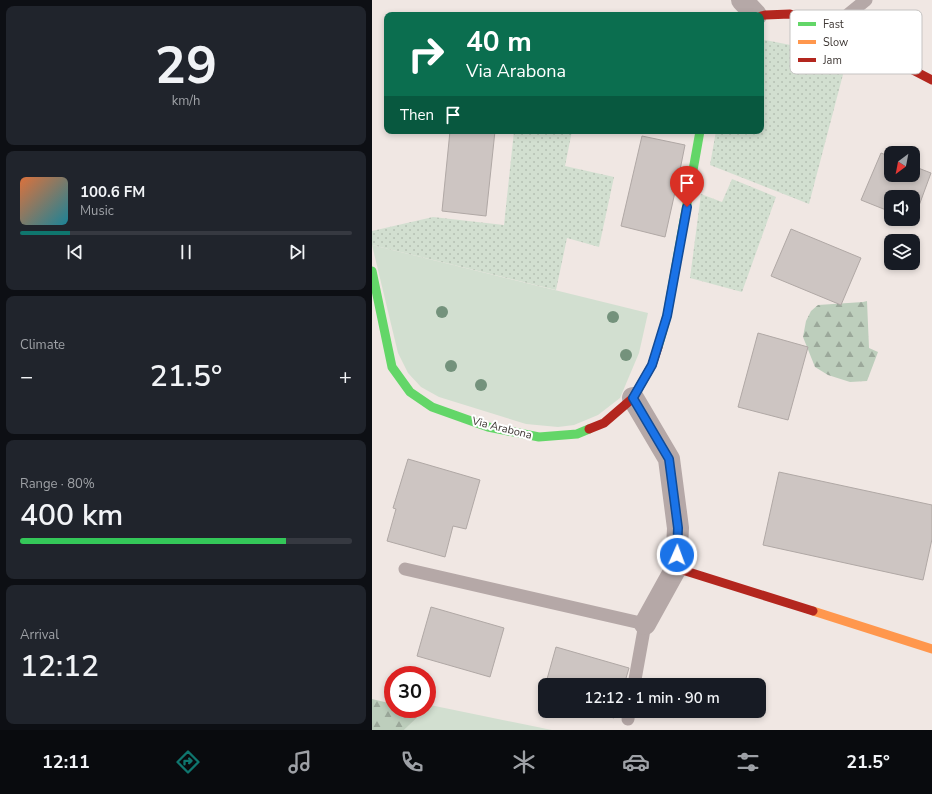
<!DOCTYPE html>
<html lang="en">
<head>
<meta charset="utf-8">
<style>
	body { margin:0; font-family:"Nunito Sans",sans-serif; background:#20242c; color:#f1f3f6; height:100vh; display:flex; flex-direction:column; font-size:15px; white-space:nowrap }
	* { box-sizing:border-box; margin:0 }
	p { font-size:13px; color:#9ea1a6 }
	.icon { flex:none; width:22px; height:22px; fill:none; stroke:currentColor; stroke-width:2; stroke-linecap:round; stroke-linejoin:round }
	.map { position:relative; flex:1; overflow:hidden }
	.side { display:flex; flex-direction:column; gap:6px; padding:6px; background:#0d0f14; width:372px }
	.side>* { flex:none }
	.hud { position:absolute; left:12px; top:12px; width:380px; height:122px; border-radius:8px; box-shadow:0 2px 6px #0003; background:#0b6e4f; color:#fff; overflow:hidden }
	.needle { width:26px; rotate:212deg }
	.tools { position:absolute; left:512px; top:146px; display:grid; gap:8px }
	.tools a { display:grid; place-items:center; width:36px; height:36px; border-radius:8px; background:#171b24; box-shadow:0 2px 6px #0003; font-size:20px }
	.speed { position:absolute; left:12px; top:666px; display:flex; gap:8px; font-size:20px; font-weight:700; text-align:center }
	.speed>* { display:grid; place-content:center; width:52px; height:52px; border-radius:50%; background:#171b24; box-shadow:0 2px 6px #0003; line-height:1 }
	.speed .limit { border:6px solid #d22; background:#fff; color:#111 }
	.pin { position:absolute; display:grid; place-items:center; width:34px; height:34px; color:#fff; margin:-41px -17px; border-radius:50% 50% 50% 0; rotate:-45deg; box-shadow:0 0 4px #0007 }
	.pin .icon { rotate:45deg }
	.me { position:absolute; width:44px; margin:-22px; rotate:2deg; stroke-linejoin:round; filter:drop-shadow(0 0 3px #0008) }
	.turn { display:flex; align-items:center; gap:14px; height:84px; padding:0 16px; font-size:18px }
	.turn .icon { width:52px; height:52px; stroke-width:2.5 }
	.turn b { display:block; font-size:28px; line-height:34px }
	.then { display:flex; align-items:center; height:38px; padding:0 16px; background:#0003; gap:8px; font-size:15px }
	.big { font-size:30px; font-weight:600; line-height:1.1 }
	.side .card { flex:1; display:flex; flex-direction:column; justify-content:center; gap:6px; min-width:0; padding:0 14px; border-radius:8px; background:#20242c }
	.side .dial { align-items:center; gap:0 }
	.dial b { font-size:52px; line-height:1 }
	.song { display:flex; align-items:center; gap:12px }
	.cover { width:48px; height:48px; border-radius:6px; background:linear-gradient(135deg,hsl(20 70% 55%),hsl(190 70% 35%)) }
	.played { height:4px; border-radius:2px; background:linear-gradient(90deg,#0f766e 15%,#363941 15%) }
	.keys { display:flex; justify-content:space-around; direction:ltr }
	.heat { display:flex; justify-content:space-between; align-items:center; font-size:22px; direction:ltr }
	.charge { height:6px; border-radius:3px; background:linear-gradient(90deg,#34c759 80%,#363941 0) }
	.trip { position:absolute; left:166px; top:678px; width:228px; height:40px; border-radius:8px; background:#171b24; box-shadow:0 2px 6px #0003; font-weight:600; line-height:40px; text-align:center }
	.dock { display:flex; height:64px; justify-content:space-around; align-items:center; background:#090b0e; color:#9ea1a6 }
	.dock .icon { width:28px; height:28px }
	.dock .active { color:#0f766e }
	.dock b { font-size:18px; color:#f1f3f6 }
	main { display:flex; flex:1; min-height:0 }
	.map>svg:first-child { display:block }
	.grass { fill:#d2dfd0 }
	.forest { fill:url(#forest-firs) }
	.garden { fill:url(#garden-dots) }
	.building { fill:#cdc5c2; stroke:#b0a8a5 }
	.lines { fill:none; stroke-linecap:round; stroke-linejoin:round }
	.lane { stroke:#b5a8a7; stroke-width:13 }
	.street { stroke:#b5a8a7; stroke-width:22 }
	.fast { stroke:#63d668; stroke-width:9 }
	.slow { stroke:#ff974d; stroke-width:9 }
	.jam { stroke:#b3261e; stroke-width:9 }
	.tree { fill:#74927c }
	.route-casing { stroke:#114b97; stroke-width:10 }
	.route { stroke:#1a73e8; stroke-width:7 }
	.labels { text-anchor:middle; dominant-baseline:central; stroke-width:4; stroke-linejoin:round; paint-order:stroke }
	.street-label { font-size:11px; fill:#3f3835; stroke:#fff }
	.key { fill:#fff; stroke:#c5c3c2; stroke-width:1 }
	.key-label { font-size:11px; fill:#3f3835 }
</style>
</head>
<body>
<main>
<section class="side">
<div class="card dial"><b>29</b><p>km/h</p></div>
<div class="card">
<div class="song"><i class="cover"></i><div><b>100.6 FM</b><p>Music</p></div></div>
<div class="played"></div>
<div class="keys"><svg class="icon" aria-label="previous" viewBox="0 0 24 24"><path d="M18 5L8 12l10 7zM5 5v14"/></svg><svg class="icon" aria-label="pause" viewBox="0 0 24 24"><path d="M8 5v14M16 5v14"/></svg><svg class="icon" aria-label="next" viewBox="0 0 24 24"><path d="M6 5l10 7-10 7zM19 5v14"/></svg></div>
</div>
<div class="card"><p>Climate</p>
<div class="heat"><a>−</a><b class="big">21.5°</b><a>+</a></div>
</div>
<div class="card"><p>Range · 80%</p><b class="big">400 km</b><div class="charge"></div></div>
<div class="card"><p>Arrival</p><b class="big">12:12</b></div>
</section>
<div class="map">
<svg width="560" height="730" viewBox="0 0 560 730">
	<defs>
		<pattern id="forest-firs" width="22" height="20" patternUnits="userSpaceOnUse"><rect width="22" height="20" fill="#bdcebc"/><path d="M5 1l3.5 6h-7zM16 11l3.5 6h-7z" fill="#9ba89a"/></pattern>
		<pattern id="garden-dots" width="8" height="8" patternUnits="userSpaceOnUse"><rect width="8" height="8" fill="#d2dfd0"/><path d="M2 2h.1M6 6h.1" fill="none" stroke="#b5c0b3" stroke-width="1.8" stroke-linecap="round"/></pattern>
	</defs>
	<rect width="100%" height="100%" fill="#f0e7e3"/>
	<!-- grass -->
	<g class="grass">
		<path d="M 0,245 L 276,313 L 267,353 L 248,398 L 226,415 L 202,425 L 186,427 L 154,424 L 67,397 L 49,387 L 36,373 L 26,353 Z"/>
		<path d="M 58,705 L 180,730 L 32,730 Z"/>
	</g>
	<!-- forest -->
	<g class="forest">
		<path d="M 495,301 L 497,348 L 506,352 L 495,381 L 478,382 L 456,375 L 443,367 L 431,337 L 434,321 L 439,311 L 446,305 L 491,302 Z"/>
		<path d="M 0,699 L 21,704 L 21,709 L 45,709 L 52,711 L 32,730 L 0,730 Z"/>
	</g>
	<!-- garden -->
	<g class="garden">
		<path d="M 393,40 L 439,49 L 474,63 L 437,204 L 338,165 L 344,131 L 389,131 L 389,42 Z"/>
		<path d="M 142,131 L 200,131 L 193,166 L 242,177 L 227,247 L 195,238 L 184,290 L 0,245 L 0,231 L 61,217 L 132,225 Z"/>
		<path d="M 360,179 L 404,197 L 370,292 L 318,278 L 329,194 L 350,202 Z"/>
	</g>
	<!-- building -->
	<g class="building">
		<path d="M 78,131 L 123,131 L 114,216 L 70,211 Z"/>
		<path d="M 270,136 L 313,145 L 309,165 L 293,237 L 249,226 Z"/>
		<path d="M 509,153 L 519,157 L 519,175 L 541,175 L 541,166 L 559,173 L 541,222 L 535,219 L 541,219 L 541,197 L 519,197 L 519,212 L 489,200 Z"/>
		<path d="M 419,229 L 489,258 L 469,305 L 399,276 Z"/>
		<path d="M 386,333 L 436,347 L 416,420 L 366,407 Z"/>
		<path d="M 36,459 L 108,480 L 94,529 L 81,526 L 73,557 L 15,541 L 24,509 L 21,508 Z"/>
		<path d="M 407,472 L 560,505 L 560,539 L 551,580 L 391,545 Z"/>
		<path d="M 59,607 L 132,628 L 118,677 L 45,656 Z"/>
		<path d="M 184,647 L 257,668 L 252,685 L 173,685 L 173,698 L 170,697 Z"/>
		<path d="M 218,711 L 245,711 L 242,718 Z"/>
	</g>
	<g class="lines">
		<!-- lane -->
		<g class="lane">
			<path d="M 457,30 L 494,0"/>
			<path d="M 33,569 L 273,624 L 262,685"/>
			<path d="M 256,719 L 257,711"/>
		</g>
		<!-- street -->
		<g class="street">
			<path d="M 370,0 L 384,15"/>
			<path d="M 261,398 L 297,459 L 306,528 L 304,568 L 273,624"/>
		</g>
		<!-- fast -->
		<g class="fast">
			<path d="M 0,271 L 20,367 L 38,392 L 60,407 L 116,427 L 167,437 L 205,434 L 217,429"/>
			<path d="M 286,347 L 295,316 L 328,131"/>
		</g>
		<!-- slow -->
		<path class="slow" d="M 441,611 L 560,649"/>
		<!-- jam -->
		<g class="jam">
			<path d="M 389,16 L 393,15 L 418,14 L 438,20 L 457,30 L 487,42 L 560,80"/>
			<path d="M 217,429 L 232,423 L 261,398 L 280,365 L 286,347"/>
			<path d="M 304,568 L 441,611"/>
		</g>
	</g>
	<!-- trees -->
	<g class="tree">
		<circle cx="70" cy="312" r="6"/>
		<circle cx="241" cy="317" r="6"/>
		<circle cx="254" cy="355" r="6"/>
		<circle cx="79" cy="366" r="6"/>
		<circle cx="109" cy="385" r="6"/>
	</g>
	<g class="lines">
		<!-- route casing -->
		<g class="route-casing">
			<path id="route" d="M 305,555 L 306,528 L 297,459 L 261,398 L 280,365 L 295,316 L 315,207"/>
		</g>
		<!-- route -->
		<use href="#route" class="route"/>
	</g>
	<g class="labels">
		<!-- street labels -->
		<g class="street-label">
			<text transform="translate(130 428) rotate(14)">Via Arabona</text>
		</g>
	</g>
	<!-- legend -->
	<rect x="418" y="10" width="132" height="64" rx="6" class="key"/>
	<rect x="426" y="22" width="18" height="4" fill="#63d668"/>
	<rect x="426" y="40" width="18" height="4" fill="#ff974d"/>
	<rect x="426" y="58" width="18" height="4" fill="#b3261e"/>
	<g class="key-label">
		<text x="451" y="28">Fast</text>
		<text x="451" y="46">Slow</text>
		<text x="451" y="64">Jam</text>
	</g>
</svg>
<div class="tools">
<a><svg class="needle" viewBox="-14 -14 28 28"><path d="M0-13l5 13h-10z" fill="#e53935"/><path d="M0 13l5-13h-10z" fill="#9ea1a6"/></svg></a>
<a><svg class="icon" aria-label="sound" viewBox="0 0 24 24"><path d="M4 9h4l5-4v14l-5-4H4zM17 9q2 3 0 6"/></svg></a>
<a><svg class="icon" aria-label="layers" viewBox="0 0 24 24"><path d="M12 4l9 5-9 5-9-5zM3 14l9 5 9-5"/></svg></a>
</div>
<div class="speed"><div class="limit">30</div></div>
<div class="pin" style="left:315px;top:207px;background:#d93025"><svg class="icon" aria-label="arrive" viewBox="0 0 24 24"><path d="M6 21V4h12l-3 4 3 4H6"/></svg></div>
<svg class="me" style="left:305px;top:555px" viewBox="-20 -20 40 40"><circle r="17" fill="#1a73e8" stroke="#fff" stroke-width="3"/><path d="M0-11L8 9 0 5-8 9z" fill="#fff"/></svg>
<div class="trip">12:12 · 1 min · 90 m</div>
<div class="hud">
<div class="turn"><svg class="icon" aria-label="right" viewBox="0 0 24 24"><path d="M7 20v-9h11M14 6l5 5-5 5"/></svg><div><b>40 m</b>Via Arabona</div></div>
<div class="then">Then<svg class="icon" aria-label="arrive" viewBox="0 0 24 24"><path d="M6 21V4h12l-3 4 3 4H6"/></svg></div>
</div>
</div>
</main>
<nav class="dock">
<b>12:11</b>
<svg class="icon active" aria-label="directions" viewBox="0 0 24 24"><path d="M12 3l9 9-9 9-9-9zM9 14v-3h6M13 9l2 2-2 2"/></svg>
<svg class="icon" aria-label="music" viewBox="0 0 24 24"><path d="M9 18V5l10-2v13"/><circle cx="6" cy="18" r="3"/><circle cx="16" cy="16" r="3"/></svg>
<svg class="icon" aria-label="phone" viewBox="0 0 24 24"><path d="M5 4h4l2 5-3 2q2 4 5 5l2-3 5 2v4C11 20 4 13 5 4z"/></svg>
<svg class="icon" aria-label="climate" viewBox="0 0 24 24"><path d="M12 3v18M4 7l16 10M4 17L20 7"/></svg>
<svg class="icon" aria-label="car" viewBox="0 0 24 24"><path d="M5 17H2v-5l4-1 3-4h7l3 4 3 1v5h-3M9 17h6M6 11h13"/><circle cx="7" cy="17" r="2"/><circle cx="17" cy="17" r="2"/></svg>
<svg class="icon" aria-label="filters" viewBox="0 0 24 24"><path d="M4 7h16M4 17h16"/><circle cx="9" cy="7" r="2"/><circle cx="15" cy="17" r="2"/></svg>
<b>21.5°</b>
</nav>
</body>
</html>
